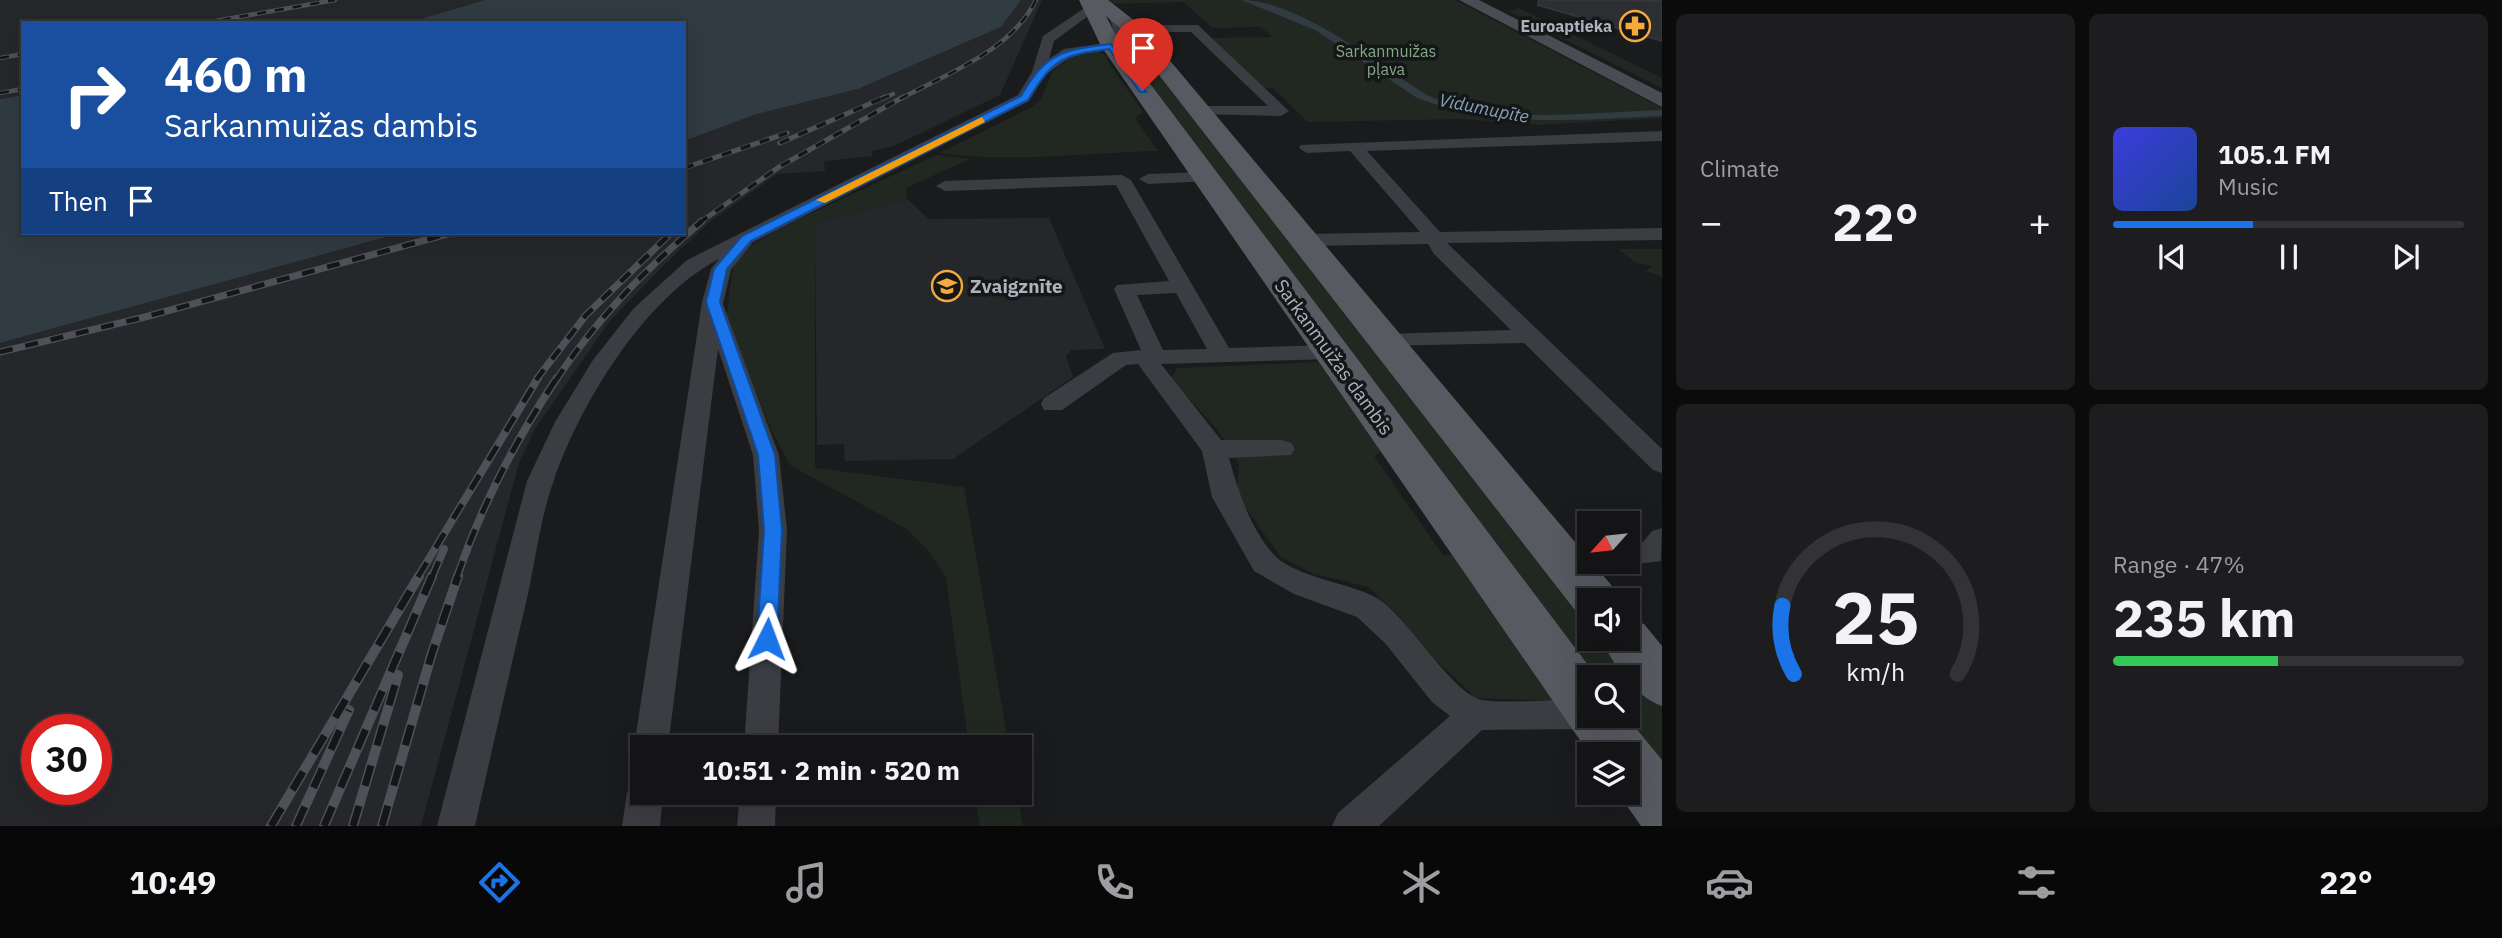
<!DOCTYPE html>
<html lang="en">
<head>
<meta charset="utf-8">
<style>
	body { margin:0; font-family:"IBM Plex Sans",sans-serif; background:#1d1d1f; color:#f1f3f6; height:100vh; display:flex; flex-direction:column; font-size:26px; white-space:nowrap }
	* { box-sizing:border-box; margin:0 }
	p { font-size:23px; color:#9d9ea1 }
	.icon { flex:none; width:38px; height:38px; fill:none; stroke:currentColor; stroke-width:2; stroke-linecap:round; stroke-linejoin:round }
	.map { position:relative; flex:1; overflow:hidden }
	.side { display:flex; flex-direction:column; gap:14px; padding:14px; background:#0b0b0c; width:840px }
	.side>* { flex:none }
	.guide { position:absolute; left:21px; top:21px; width:665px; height:214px; border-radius:0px; box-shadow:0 7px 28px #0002,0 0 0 2px #333335; background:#1a4fa0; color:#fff; overflow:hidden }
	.needle { width:46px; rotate:243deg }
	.buttons { position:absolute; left:1577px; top:511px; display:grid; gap:14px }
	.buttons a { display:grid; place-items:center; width:63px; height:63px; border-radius:0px; background:#141416; box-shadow:0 7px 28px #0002,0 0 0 2px #333335; font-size:35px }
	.speed { position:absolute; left:21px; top:714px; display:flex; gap:14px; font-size:35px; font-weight:700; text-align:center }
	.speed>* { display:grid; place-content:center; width:91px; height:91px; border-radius:50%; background:#141416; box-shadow:0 7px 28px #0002,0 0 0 2px #333335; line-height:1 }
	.speed .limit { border:10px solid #d22; background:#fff; color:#111 }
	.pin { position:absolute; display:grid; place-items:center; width:60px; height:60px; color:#fff; margin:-72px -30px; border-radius:50% 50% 50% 0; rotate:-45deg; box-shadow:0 0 7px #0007 }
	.pin .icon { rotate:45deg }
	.me { position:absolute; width:77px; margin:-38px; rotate:3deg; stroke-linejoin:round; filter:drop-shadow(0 0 5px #0008) }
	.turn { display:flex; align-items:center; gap:24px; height:147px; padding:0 28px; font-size:32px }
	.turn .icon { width:91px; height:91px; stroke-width:2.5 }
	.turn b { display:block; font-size:49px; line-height:60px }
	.then { display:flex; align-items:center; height:66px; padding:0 28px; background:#0003; gap:14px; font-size:26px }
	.big { font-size:52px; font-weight:700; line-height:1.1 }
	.side .card { flex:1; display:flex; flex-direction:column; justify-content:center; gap:10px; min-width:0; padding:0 24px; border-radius:10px; background:#1d1d1f }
	.side .dial { align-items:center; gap:0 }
	.dial svg { height:182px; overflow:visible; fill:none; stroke:#333335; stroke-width:7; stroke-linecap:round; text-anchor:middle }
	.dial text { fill:#f1f3f6; stroke:none }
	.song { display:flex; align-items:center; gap:21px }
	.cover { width:84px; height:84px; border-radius:10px; background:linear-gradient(135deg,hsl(240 70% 55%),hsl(220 70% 35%)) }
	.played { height:7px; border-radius:4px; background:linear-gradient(90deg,#1a73e8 40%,#333335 40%) }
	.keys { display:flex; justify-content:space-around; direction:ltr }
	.heat { display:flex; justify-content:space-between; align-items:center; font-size:38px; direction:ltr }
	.charge { height:10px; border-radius:5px; background:linear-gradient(90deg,#34c759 47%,#333335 0) }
	.side .tiles { flex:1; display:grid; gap:14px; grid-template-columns:repeat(2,1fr) }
	.trip { position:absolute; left:630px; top:735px; width:402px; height:70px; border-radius:0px; background:#141416; box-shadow:0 7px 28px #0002,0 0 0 2px #333335; font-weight:700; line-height:70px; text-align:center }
	.menu { display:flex; height:112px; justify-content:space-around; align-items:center; background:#080809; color:#9d9ea1 }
	.menu .icon { width:49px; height:49px }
	.menu .on { color:#1a73e8 }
	.menu b { font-size:32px; color:#f1f3f6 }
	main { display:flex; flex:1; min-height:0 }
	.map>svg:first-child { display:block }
	.built { fill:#26272a; fill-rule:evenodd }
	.green { fill:#202821 }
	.water { fill:#303b42 }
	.building { fill:#2d2e31; stroke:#343539; stroke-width:2 }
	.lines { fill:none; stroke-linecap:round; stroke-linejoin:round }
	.street { fill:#3b3d42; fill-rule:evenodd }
	.secondary { fill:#494c52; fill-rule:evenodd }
	.primary { fill:#575a61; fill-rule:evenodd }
	.rail-far4-casing { stroke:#4e5157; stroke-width:4.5 }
	.rail-far3-casing { stroke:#4e5157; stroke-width:5 }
	.rail-far2-casing { stroke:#4e5157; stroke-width:7 }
	.rail-far1-casing { stroke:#4e5157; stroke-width:8 }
	.rail-casing { stroke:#4e5157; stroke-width:10 }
	.rail-far4 { stroke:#151618; stroke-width:2.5; stroke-dasharray:9; stroke-linecap:butt }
	.rail-far3 { stroke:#151618; stroke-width:3.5; stroke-dasharray:10; stroke-linecap:butt }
	.rail-far2 { stroke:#151618; stroke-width:4.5; stroke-dasharray:13; stroke-linecap:butt }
	.rail-far1 { stroke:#151618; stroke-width:5; stroke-dasharray:17; stroke-linecap:butt }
	.rail { stroke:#151618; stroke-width:7; stroke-dasharray:21; stroke-linecap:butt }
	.route { fill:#1a73e8; stroke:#114b97; stroke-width:2 }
	.slow { fill:#f59e0b }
	.labels { text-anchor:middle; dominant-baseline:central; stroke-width:7; stroke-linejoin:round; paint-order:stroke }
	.far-poi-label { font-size:16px; font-weight:bold; fill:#adb3bc; stroke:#151618; text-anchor:end }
	.far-park-label { font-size:16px; fill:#84a784; stroke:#151618 }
	.far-water-label { font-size:18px; font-style:italic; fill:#84a2b7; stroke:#151618 }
	.poi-label { font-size:19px; font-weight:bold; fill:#adb3bc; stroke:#151618; text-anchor:start }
	.street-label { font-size:19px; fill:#adb3bc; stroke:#151618 }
</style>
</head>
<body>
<main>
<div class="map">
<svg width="1662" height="826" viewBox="0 0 1662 826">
	<rect width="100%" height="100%" fill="#1a1b1d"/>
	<!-- built -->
	<g class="built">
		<path d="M 0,0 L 485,0 L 407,23 L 23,23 L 23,95 L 0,99 Z"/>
		<path d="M 1021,0 L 1042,0 L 1000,95 L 894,146 L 872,151 L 873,156 L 824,161 L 825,171 L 777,174 L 711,221 L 666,263 L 609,322 L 535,429 L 519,463 L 421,826 L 0,826 L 0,343 L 401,233 L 684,233 L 684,141 L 757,114 L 858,89 L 1001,27 ZM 37,730 L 96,730 L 96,789 L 37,789 Z"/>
		<path d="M 907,199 L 929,219 L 1049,218 L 1105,349 L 1071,350 L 1066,356 L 1073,377 L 953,459 L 845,461 L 844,444 L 817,445 L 815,223 Z"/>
	</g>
	<!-- green -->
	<g class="green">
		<path d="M 1105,0 L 1455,0 L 1662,108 L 1662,118 L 1540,125 L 1463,119 L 1308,122 L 1273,88 L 1261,88 L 1210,38 L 1272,37 L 1261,27 L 1213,28 L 1183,2 L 1109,4 Z"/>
		<path d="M 1519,8 L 1662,78 L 1662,88 L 1508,11 Z"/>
		<path d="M 1099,51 L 1109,58 L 1106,59 L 1143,112 L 1135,118 L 1158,151 C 1084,153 1011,163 939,153 L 1032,107 L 1041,99 L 1052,72 L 1066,61 L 1067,56 Z"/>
		<path d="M 1153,72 L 1163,76 L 1589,606 L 1589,639 L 1616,639 L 1662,696 L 1662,784 L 1612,716 L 1628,716 L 1628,677 L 1589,677 L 1138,73 Z"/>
		<path d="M 936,155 L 970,159 L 906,188 L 907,199 L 815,223 L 815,468 L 964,487 L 1009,747 L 969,747 L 946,577 L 929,551 L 908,530 L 790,465 L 771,429 L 726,320 L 732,273 L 736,260 L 748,247 L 784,226 Z"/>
		<path d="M 1618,249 L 1662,249 L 1662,259 L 1655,264 L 1662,260 L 1662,277 L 1646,271 L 1652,266 L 1636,263 Z"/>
		<path d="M 1321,362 L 1386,449 L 1374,456 L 1443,555 L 1462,554 L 1565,701 L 1476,698 L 1422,647 L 1397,614 L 1368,587 L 1312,573 L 1281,557 L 1237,496 L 1239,463 L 1217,429 L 1171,379 L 1177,368 Z"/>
		<path d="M 975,793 L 1017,793 L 1023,826 L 980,826 Z"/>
	</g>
	<!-- water -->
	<g class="water">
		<path d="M 485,0 L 1109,0 L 1021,0 L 1001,27 L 858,89 L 757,114 L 684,141 L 684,23 L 407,23 Z"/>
		<path d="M 1241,0 C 1288,0 1351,44 1389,70 C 1403,79 1418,91 1434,98 C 1500,125 1592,112 1662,110 L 1662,116 C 1579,120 1497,128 1417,98 L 1315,30 Z"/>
		<path d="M 23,95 L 23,233 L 401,233 L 0,343 L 0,99 Z"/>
	</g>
	<!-- building -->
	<path class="building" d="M 1539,0 L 1662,1 L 1662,41 L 1538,5 Z"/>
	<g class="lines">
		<!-- street -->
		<g class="street">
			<path d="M 1089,5 L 1099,8 L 1054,41 L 1049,59 L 1064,49 L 1106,43 L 1114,31 L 1108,15 L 1114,11 L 1120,15 L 1126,31 L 1116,49 L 1073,55 L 1045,75 L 1029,101 L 753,242 L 731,270 L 723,304 L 779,455 L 787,530 L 778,747 L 744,747 L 759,530 L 753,455 L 718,349 L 668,747 L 642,747 L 642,760 L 634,747 L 702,302 L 711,269 L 719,259 C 645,297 580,404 554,480 C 541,516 536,556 528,594 C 510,671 492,749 475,826 L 437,826 L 527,481 L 555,422 L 593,360 L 634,308 L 687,260 L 1018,95 L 1032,72 L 1043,36 Z"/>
			<path d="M 1133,25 L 1198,25 L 1289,111 L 1281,116 L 1195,114 L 1192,111 L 1200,106 L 1268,106 L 1191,32 L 1129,32 L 1129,26 Z"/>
			<path d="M 1662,131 L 1662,141 L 1367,151 L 1440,232 L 1662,228 L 1662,240 L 1447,243 L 1662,449 L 1662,473 L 1653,470 L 1524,343 L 1378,346 L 1375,341 L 1378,336 L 1386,334 L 1511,330 L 1434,254 L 1428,244 L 1306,246 L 1296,240 L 1306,234 L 1420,232 L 1350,151 L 1307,153 L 1299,148 L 1301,145 Z"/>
			<path d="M 1205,172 L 1214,177 L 1211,181 L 1148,184 L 1139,179 L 1148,174 Z"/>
			<path d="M 1122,175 L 1131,180 L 1229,348 L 1331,345 L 1342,352 L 1331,359 L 1161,364 L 1221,440 L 1282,440 L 1291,443 L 1295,449 L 1291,455 L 1229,458 C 1238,491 1250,527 1273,554 C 1296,579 1355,583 1380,600 C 1409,620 1453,694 1482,700 C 1507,704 1561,699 1589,699 L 1589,716 L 1605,716 L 1601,725 L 1589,729 L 1482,730 L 1379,826 L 1332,826 L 1338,813 L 1450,716 L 1432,702 L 1385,643 L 1357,617 L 1294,594 L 1254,571 L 1212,497 L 1202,451 L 1138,364 L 1126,365 L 1062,410 L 1044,410 L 1041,404 L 1044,398 L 1113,353 L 1141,350 L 1114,289 L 1117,285 L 1169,281 L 1116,185 L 945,191 L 936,186 L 945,181 ZM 1176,293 L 1207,349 L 1163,350 L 1137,295 Z"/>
			<path d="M 1662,528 L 1661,561 L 1628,565 L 1618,562 L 1628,562 L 1628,543 L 1643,542 L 1652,531 Z"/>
			<path d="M 642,776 L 642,793 L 663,793 L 660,826 L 622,826 L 627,793 L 632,781 Z"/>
			<path d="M 740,793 L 776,793 L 775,826 L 737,826 Z"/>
		</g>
		<!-- secondary -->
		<path class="secondary" d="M 1459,0 L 1479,0 L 1662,93 L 1662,107 Z"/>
		<!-- primary -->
		<g class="primary">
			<path d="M 1079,0 L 1108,0 L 1140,25 L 1612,586 L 1619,600 L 1589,600 L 1589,617 L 1578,614 L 1159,75 L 1126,33 L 1106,16 L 1121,45 L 1597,677 L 1589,677 L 1589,716 L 1626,716 L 1662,760 L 1662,826 L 1641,826 L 1618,793 L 1628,793 L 1628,754 L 1590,754 L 1575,733 L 1101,46 Z"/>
			<path d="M 1628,619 L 1644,624 L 1662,646 L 1662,706 C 1634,696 1614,666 1601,639 L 1628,639 Z"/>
		</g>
		<!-- rail-far4 casing -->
		<g class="rail-far4-casing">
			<g id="rail-far4">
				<path d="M 204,23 L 335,0"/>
				<path d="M 0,58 L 23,54"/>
				<path d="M 0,93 L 23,89"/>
				<path d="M 881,99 L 893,94"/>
				<path d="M 900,99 C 948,73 1011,51 1036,0"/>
			</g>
		</g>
		<!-- rail-far3 casing -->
		<g class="rail-far3-casing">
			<g id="rail-far3">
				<path d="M 780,143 L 885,97"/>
				<path d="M 684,168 L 787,133"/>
				<path d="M 699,223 L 779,167 L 903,97"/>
			</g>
		</g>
		<!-- rail-far2 casing -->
		<g class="rail-far2-casing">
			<g id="rail-far2">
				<path d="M 0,352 L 145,317 L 451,233"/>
				<path d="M 536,380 L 586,315 L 671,233"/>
				<path d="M 556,380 C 598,317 645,270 702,221"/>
			</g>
		</g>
		<!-- rail-far1 casing -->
		<g class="rail-far1-casing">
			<g id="rail-far1">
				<path d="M 418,577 L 538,378"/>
				<path d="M 432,577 L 444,549"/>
				<path d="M 457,577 C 481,507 516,439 557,378"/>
			</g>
		</g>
		<!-- rail casing -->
		<g class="rail-casing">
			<g id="rail">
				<path d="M 271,826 L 419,576"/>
				<path d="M 296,826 L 349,710"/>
				<path d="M 324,826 L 432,576"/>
				<path d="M 353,826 L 398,675"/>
				<path d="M 382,826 L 432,653 L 458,576"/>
			</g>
		</g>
		<!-- rail-far4 -->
		<use href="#rail-far4" class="rail-far4"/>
		<!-- rail-far3 -->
		<use href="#rail-far3" class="rail-far3"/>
		<!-- rail-far2 -->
		<use href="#rail-far2" class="rail-far2"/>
		<!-- rail-far1 -->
		<use href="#rail-far1" class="rail-far1"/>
		<!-- rail -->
		<use href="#rail" class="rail"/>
	</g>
	<!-- route -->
	<path class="route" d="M 1111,44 L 1146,92 L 1140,92 L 1109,49 C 1062,55 1053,59 1028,100 L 751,241 L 727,269 L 720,302 L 775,455 L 782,530 L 777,639 L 774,645 L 767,647 L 760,645 L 757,639 L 764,530 L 758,455 L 706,302 L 714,269 L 742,236 L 1021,96 C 1046,52 1063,50 1111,44 Z"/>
	<!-- slow -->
	<path class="slow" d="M 982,117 L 985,122 L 825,203 L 816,200 Z"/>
	<!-- icons -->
	<defs>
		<g id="pharmacy-ring" transform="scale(1.575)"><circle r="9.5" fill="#151618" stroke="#f5ab3a" stroke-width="1.5"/><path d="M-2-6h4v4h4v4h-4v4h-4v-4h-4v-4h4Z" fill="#f5ab3a"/></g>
		<g id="school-ring" transform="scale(1.575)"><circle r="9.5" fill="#151618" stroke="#f5ab3a" stroke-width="1.5"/><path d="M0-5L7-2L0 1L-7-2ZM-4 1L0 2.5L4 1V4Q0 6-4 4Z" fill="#f5ab3a"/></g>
	</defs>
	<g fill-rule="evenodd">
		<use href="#pharmacy-ring" x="1635" y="26"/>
		<use href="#school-ring" x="947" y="286"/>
	</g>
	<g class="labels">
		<!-- far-poi labels -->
		<g class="far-poi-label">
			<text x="1612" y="26">Euroaptieka</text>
		</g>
		<!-- far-park labels -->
		<g class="far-park-label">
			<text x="1386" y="51">Sarkanmuižas<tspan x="1386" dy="18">pļava</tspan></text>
		</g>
		<!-- far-water labels -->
		<g class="far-water-label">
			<text transform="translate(1484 108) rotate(11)">Vidumupīte</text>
		</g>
		<!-- poi labels -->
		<g class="poi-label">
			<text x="970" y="286">Zvaigznīte</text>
		</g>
		<!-- street labels -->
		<g class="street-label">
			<text transform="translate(1334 357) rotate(54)">Sarkanmuižas dambis</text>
		</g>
	</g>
</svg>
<div class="buttons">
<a><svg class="needle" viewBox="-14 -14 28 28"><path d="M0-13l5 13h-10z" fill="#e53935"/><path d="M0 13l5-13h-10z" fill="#9d9ea1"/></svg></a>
<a><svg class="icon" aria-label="sound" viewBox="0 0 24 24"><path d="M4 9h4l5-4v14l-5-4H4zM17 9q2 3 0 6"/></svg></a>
<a><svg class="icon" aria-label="search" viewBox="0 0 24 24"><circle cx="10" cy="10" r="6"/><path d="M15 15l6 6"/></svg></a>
<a><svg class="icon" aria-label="layers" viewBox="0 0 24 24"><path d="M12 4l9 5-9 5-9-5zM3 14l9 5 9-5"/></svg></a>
</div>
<div class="speed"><div class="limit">30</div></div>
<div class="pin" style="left:1143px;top:90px;background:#d93025"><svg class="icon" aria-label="arrive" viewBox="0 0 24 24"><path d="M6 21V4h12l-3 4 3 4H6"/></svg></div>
<svg class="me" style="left:767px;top:639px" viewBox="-20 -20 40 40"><path d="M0-17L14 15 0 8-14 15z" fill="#1a73e8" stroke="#fff" stroke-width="4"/></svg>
<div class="trip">10:51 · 2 min · 520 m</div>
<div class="guide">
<div class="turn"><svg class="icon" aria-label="right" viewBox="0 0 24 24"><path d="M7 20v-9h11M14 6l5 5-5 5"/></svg><div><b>460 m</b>Sarkanmuižas dambis</div></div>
<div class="then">Then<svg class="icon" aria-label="arrive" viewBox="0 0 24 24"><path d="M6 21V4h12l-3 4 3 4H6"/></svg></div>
</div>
</div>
<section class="side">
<div class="tiles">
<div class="card"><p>Climate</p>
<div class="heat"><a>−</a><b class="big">22°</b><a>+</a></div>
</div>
<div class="card">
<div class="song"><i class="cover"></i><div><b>105.1 FM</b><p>Music</p></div></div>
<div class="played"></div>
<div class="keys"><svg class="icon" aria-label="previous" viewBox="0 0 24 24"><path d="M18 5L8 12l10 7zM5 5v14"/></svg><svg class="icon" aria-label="pause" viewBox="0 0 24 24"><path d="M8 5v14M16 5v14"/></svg><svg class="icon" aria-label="next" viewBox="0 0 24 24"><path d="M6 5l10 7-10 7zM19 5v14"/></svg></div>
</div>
<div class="card dial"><svg viewBox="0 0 100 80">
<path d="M14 69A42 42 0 1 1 86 69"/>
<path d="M14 69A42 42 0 0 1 9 39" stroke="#1a73e8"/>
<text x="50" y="56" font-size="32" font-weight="700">25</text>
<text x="50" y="72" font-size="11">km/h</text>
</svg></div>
<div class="card"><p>Range · 47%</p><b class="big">235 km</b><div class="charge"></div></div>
</div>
</section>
</main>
<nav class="menu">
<b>10:49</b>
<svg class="icon on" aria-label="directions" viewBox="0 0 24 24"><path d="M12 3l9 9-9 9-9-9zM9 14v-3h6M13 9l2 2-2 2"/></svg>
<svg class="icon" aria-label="music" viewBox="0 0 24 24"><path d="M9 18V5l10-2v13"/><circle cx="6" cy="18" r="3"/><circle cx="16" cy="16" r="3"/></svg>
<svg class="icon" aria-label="phone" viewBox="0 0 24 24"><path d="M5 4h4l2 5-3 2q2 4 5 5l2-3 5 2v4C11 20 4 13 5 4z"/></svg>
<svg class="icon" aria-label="climate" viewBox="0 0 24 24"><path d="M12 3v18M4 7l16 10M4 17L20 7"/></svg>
<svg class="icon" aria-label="car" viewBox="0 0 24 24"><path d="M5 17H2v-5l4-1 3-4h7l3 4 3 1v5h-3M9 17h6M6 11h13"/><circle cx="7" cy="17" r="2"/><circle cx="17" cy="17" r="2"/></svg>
<svg class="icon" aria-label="filters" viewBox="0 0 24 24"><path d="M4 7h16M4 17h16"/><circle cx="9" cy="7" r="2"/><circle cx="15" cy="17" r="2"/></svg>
<b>22°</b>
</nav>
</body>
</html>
